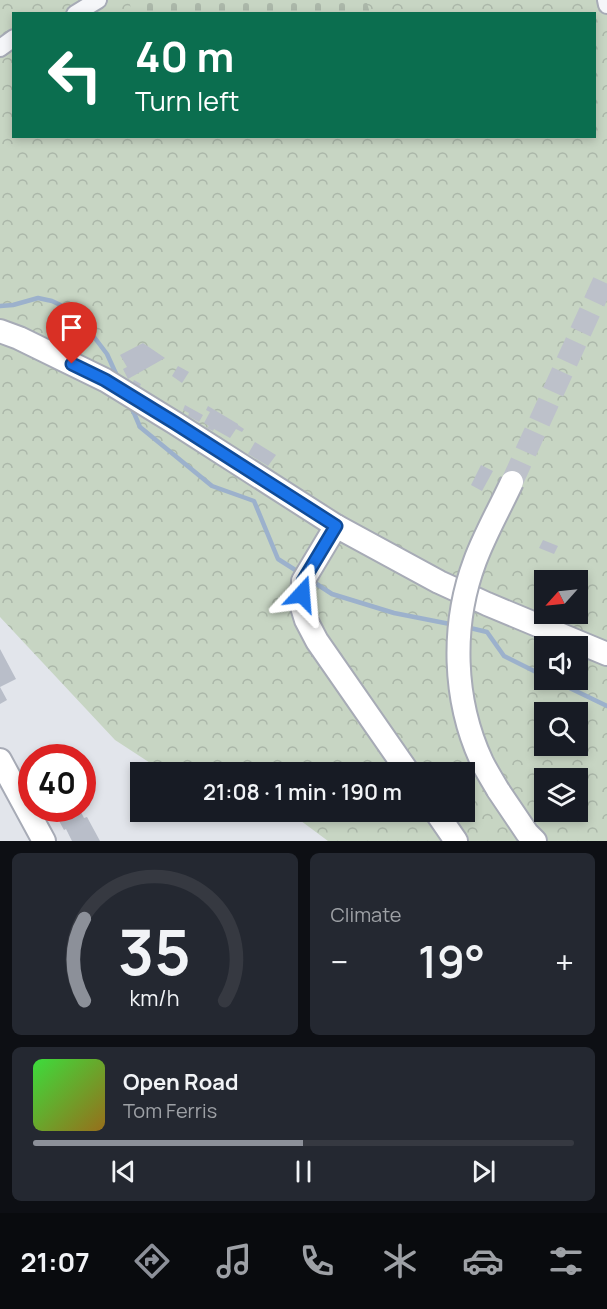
<!DOCTYPE html>
<html lang="en">
<head>
<meta charset="utf-8">
<style>
	body { margin:0; font-family:Manrope,sans-serif; background:#242831; color:#f1f3f6; height:100vh; display:flex; flex-direction:column; font-size:22px; white-space:nowrap }
	* { box-sizing:border-box; margin:0 }
	p { font-size:20px; color:#9ea1a6 }
	.icon { flex:none; width:33px; height:33px; fill:none; stroke:currentColor; stroke-width:2; stroke-linecap:round; stroke-linejoin:round }
	.map { position:relative; height:841px; overflow:hidden }
	.sheet { display:flex; flex-direction:column; gap:12px; padding:12px; background:#0d0f14; flex:1 }
	.sheet>* { flex:none }
	.top-card { position:absolute; left:12px; top:12px; width:584px; height:126px; border-radius:0px; box-shadow:0 3px 9px #0003; background:#0b6e4f; color:#fff; overflow:hidden }
	.needle { width:39px; rotate:243deg }
	.buttons { position:absolute; left:534px; top:570px; display:grid; gap:12px }
	.buttons a { display:grid; place-items:center; width:54px; height:54px; border-radius:0px; background:#171b24; box-shadow:0 3px 9px #0003; font-size:30px }
	.speed { position:absolute; left:18px; top:744px; display:flex; gap:12px; font-size:30px; font-weight:700; text-align:center }
	.speed>* { display:grid; place-content:center; width:78px; height:78px; border-radius:50%; background:#171b24; box-shadow:0 3px 9px #0003; line-height:1 }
	.speed .limit { border:9px solid #d22; background:#fff; color:#111 }
	.pin { position:absolute; display:grid; place-items:center; width:51px; height:51px; color:#fff; margin:-62px -26px; border-radius:50% 50% 50% 0; rotate:-45deg; box-shadow:0 0 6px #0007 }
	.pin .icon { rotate:45deg }
	.me { position:absolute; width:66px; margin:-33px; rotate:19deg; stroke-linejoin:round; filter:drop-shadow(0 0 4px #0008) }
	.turn { display:flex; align-items:center; gap:21px; height:126px; padding:0 24px; font-size:27px }
	.turn .icon { width:78px; height:78px; stroke-width:2.5 }
	.turn b { display:block; font-size:42px; line-height:51px }
	.big { font-size:45px; font-weight:600; line-height:1.1 }
	.sheet .widget { flex:1; display:flex; flex-direction:column; justify-content:center; gap:9px; min-width:0; padding:0 21px; border-radius:9px; background:#242831 }
	.sheet .dial { align-items:center; gap:0 }
	.dial svg { height:156px; overflow:visible; fill:none; stroke:#363941; stroke-width:7; stroke-linecap:round; text-anchor:middle }
	.dial text { fill:#f1f3f6; stroke:none }
	.song { display:flex; align-items:center; gap:18px }
	.cover { width:72px; height:72px; border-radius:9px; background:linear-gradient(135deg,hsl(120 70% 55%),hsl(40 70% 35%)) }
	.played { height:6px; border-radius:3px; background:linear-gradient(90deg,#8c9099 50%,#363941 50%) }
	.keys { display:flex; justify-content:space-around; direction:ltr }
	.heat { display:flex; justify-content:space-between; align-items:center; font-size:33px; direction:ltr }
	.sheet .tiles { flex:1; display:grid; gap:12px; grid-template-columns:1fr 1fr }
	.widget:last-child { grid-column:span 2 }
	.trip { position:absolute; left:130px; top:762px; width:345px; height:60px; border-radius:0px; background:#171b24; box-shadow:0 3px 9px #0003; font-weight:600; line-height:60px; text-align:center }
	.menu { display:flex; height:96px; justify-content:space-around; align-items:center; background:#090b0e; color:#9ea1a6 }
	.menu .icon { width:42px; height:42px }
	.menu .selected { color:#8c9099 }
	.menu b { font-size:27px; color:#f1f3f6 }
	.map>svg:first-child { display:block }
	.forest { fill:url(#forest-crowns); fill-rule:evenodd }
	.cemetery { fill:url(#cemetery-stones) }
	.lines { fill:none; stroke-linecap:round; stroke-linejoin:round }
	.stream { stroke:#9cb1cc; stroke-width:4.5 }
	.building { fill:#b9bec9 }
	.secondary-tunnel { stroke:#bdc1ca; stroke-width:22; stroke-dasharray:22 11; stroke-linecap:butt }
	.street-casing { stroke:#a7abb6; stroke-width:20 }
	.secondary-casing { stroke:#a7abb6; stroke-width:26 }
	.street { stroke:#f5f6f9; stroke-width:16 }
	.secondary { stroke:#fff; stroke-width:22 }
	.secondary-bridge-casing { stroke:#a7abb6; stroke-width:26; stroke-linecap:butt }
	.secondary-bridge { stroke:#fff; stroke-width:22 }
	.route-casing { stroke:#114b97; stroke-width:15 }
	.route { stroke:#1a73e8; stroke-width:10 }
</style>
</head>
<body>
<div class="map">
<svg width="607" height="841" viewBox="0 0 607 841">
	<defs>
		<pattern id="forest-crowns" width="20" height="18" patternUnits="userSpaceOnUse" patternTransform="scale(1.5)"><rect width="20" height="18" fill="#c7d5c3"/><path d="M2 6a3 3 0 1 1 6 0M12 15a3 3 0 1 1 6 0" fill="none" stroke="#abb7a9"/></pattern>
		<pattern id="cemetery-stones" width="16" height="16" patternUnits="userSpaceOnUse" patternTransform="scale(1.5)"><rect width="16" height="16" fill="#c7d5c3"/><path d="M2 7V4a2 2 0 0 1 4 0v3zM10 15v-3a2 2 0 0 1 4 0v3z" fill="#abb7a9"/></pattern>
	</defs>
	<rect width="100%" height="100%" fill="#e2e5eb"/>
	<!-- forest -->
	<path class="forest" d="M 0,0 L 607,0 L 607,841 L 328,841 L 293,815 L 277,812 L 465,812 L 465,772 L 164,772 L 115,740 L 0,617 ZM 14,14 L 594,14 L 594,136 L 14,136 ZM 544,580 L 578,580 L 578,614 L 544,614 ZM 544,646 L 578,646 L 578,680 L 544,680 ZM 544,712 L 578,712 L 578,746 L 544,746 ZM 544,778 L 578,778 L 578,812 L 544,812 Z"/>
	<!-- cemetery -->
	<path class="cemetery" d="M 129,0 L 366,0 L 370,13 L 132,13 Z"/>
	<g class="lines">
		<!-- stream -->
		<g class="stream">
			<path d="M 0,306 L 13,305 L 38,298 L 52,301 L 75,312 L 107,354 L 117,376"/>
			<path d="M 131,406 L 140,427 L 212,486 L 254,501 L 278,559 L 300,573"/>
			<path d="M 312,581 L 332,594 L 394,613 L 455,625"/>
			<path d="M 466,627 L 487,632 L 504,656 L 544,676"/>
			<path d="M 553,680 L 607,706"/>
		</g>
	</g>
	<!-- building -->
	<g class="building">
		<path d="M 143,343 L 165,358 L 128,379 L 123,369 L 127,367 L 120,355 Z"/>
		<path d="M 178,366 L 189,372 L 182,383 L 172,376 Z"/>
		<path d="M 134,380 L 141,384 L 139,388 L 132,384 Z"/>
		<path d="M 185,405 L 203,415 L 199,422 L 188,416 L 189,413 L 183,410 Z"/>
		<path d="M 208,406 L 238,424 L 238,425 L 244,429 L 242,432 L 236,429 L 230,438 L 214,429 L 213,431 L 207,428 L 209,426 L 204,423 L 210,412 L 206,410 Z"/>
		<path d="M 255,442 L 276,455 L 268,466 L 248,454 Z"/>
		<path d="M 481,465 L 493,471 L 482,491 L 471,485 Z"/>
		<path d="M 543,540 L 558,546 L 554,554 L 539,548 Z"/>
		<path d="M 0,649 L 16,679 L 0,687 L 7,700 L 0,704 Z"/>
		<path d="M 79,808 L 84,818 L 87,817 L 100,841 L 72,841 L 66,829 L 64,830 L 58,819 Z"/>
	</g>
	<g class="lines">
		<!-- secondary-tunnel -->
		<path class="secondary-tunnel" d="M 512,482 L 607,274"/>
		<!-- street casing -->
		<g class="street-casing">
			<g id="street">
				<path d="M 606,0 L 607,5"/>
				<path d="M 75,14 L 98,0"/>
				<path d="M 0,48 L 14,38"/>
			</g>
		</g>
		<!-- secondary casing -->
		<g class="secondary-casing">
			<g id="secondary">
				<path d="M 0,331 L 19,338 L 105,380 L 175,423 L 336,526 L 439,582 L 487,604 L 607,654"/>
				<path d="M 336,526 L 303,581 L 302,607 L 306,620 L 317,641 L 408,772"/>
				<path d="M 0,760 L 44,841"/>
				<path d="M 498,790 L 527,833 L 535,841"/>
				<path d="M 436,812 L 456,841"/>
			</g>
		</g>
		<!-- street -->
		<use href="#street" class="street"/>
		<!-- secondary -->
		<use href="#secondary" class="secondary"/>
		<!-- secondary-bridge casing -->
		<g class="secondary-bridge-casing">
			<path id="secondary-bridge" d="M 498,790 C 493,781 487,772 482,762 C 453,700 451,625 475,561 C 485,534 500,508 512,482"/>
		</g>
		<!-- secondary-bridge -->
		<use href="#secondary-bridge" class="secondary-bridge"/>
	</g>
	<g class="lines">
		<!-- route casing -->
		<g class="route-casing">
			<path id="route" d="M 72,364 L 105,380 L 175,423 L 336,526 L 303,581 L 302,594"/>
		</g>
		<!-- route -->
		<use href="#route" class="route"/>
	</g>
</svg>
<div class="buttons">
<a><svg class="needle" viewBox="-14 -14 28 28"><path d="M0-13l5 13h-10z" fill="#e53935"/><path d="M0 13l5-13h-10z" fill="#9ea1a6"/></svg></a>
<a><svg class="icon" aria-label="sound" viewBox="0 0 24 24"><path d="M4 9h4l5-4v14l-5-4H4zM17 9q2 3 0 6"/></svg></a>
<a><svg class="icon" aria-label="search" viewBox="0 0 24 24"><circle cx="10" cy="10" r="6"/><path d="M15 15l6 6"/></svg></a>
<a><svg class="icon" aria-label="layers" viewBox="0 0 24 24"><path d="M12 4l9 5-9 5-9-5zM3 14l9 5 9-5"/></svg></a>
</div>
<div class="speed"><div class="limit">40</div></div>
<div class="pin" style="left:72px;top:364px;background:#d93025"><svg class="icon" aria-label="arrive" viewBox="0 0 24 24"><path d="M6 21V4h12l-3 4 3 4H6"/></svg></div>
<svg class="me" style="left:302px;top:594px" viewBox="-20 -20 40 40"><path d="M0-17L14 15 0 8-14 15z" fill="#1a73e8" stroke="#fff" stroke-width="4"/></svg>
<div class="trip">21:08 · 1 min · 190 m</div>
<div class="top-card">
<div class="turn"><svg class="icon" aria-label="left" viewBox="0 0 24 24"><path d="M17 20v-9H6M10 6l-5 5 5 5"/></svg><div><b>40 m</b>Turn left</div></div>
</div>
</div>
<section class="sheet">
<div class="tiles">
<div class="widget dial"><svg viewBox="0 0 100 80">
<path d="M14 69A42 42 0 1 1 86 69"/>
<path d="M14 69A42 42 0 0 1 14 27" stroke="#8c9099"/>
<text x="50" y="56" font-size="32" font-weight="700">35</text>
<text x="50" y="72" font-size="11">km/h</text>
</svg></div>
<div class="widget"><p>Climate</p>
<div class="heat"><a>−</a><b class="big">19°</b><a>+</a></div>
</div>
<div class="widget">
<div class="song"><i class="cover"></i><div><b>Open Road</b><p>Tom Ferris</p></div></div>
<div class="played"></div>
<div class="keys"><svg class="icon" aria-label="previous" viewBox="0 0 24 24"><path d="M18 5L8 12l10 7zM5 5v14"/></svg><svg class="icon" aria-label="pause" viewBox="0 0 24 24"><path d="M8 5v14M16 5v14"/></svg><svg class="icon" aria-label="next" viewBox="0 0 24 24"><path d="M6 5l10 7-10 7zM19 5v14"/></svg></div>
</div>
</div>
</section>
<nav class="menu">
<b>21:07</b>
<svg class="icon selected" aria-label="directions" viewBox="0 0 24 24"><path d="M12 3l9 9-9 9-9-9zM9 14v-3h6M13 9l2 2-2 2"/></svg>
<svg class="icon" aria-label="music" viewBox="0 0 24 24"><path d="M9 18V5l10-2v13"/><circle cx="6" cy="18" r="3"/><circle cx="16" cy="16" r="3"/></svg>
<svg class="icon" aria-label="phone" viewBox="0 0 24 24"><path d="M5 4h4l2 5-3 2q2 4 5 5l2-3 5 2v4C11 20 4 13 5 4z"/></svg>
<svg class="icon" aria-label="climate" viewBox="0 0 24 24"><path d="M12 3v18M4 7l16 10M4 17L20 7"/></svg>
<svg class="icon" aria-label="car" viewBox="0 0 24 24"><path d="M5 17H2v-5l4-1 3-4h7l3 4 3 1v5h-3M9 17h6M6 11h13"/><circle cx="7" cy="17" r="2"/><circle cx="17" cy="17" r="2"/></svg>
<svg class="icon" aria-label="filters" viewBox="0 0 24 24"><path d="M4 7h16M4 17h16"/><circle cx="9" cy="7" r="2"/><circle cx="15" cy="17" r="2"/></svg>
</nav>
</body>
</html>
